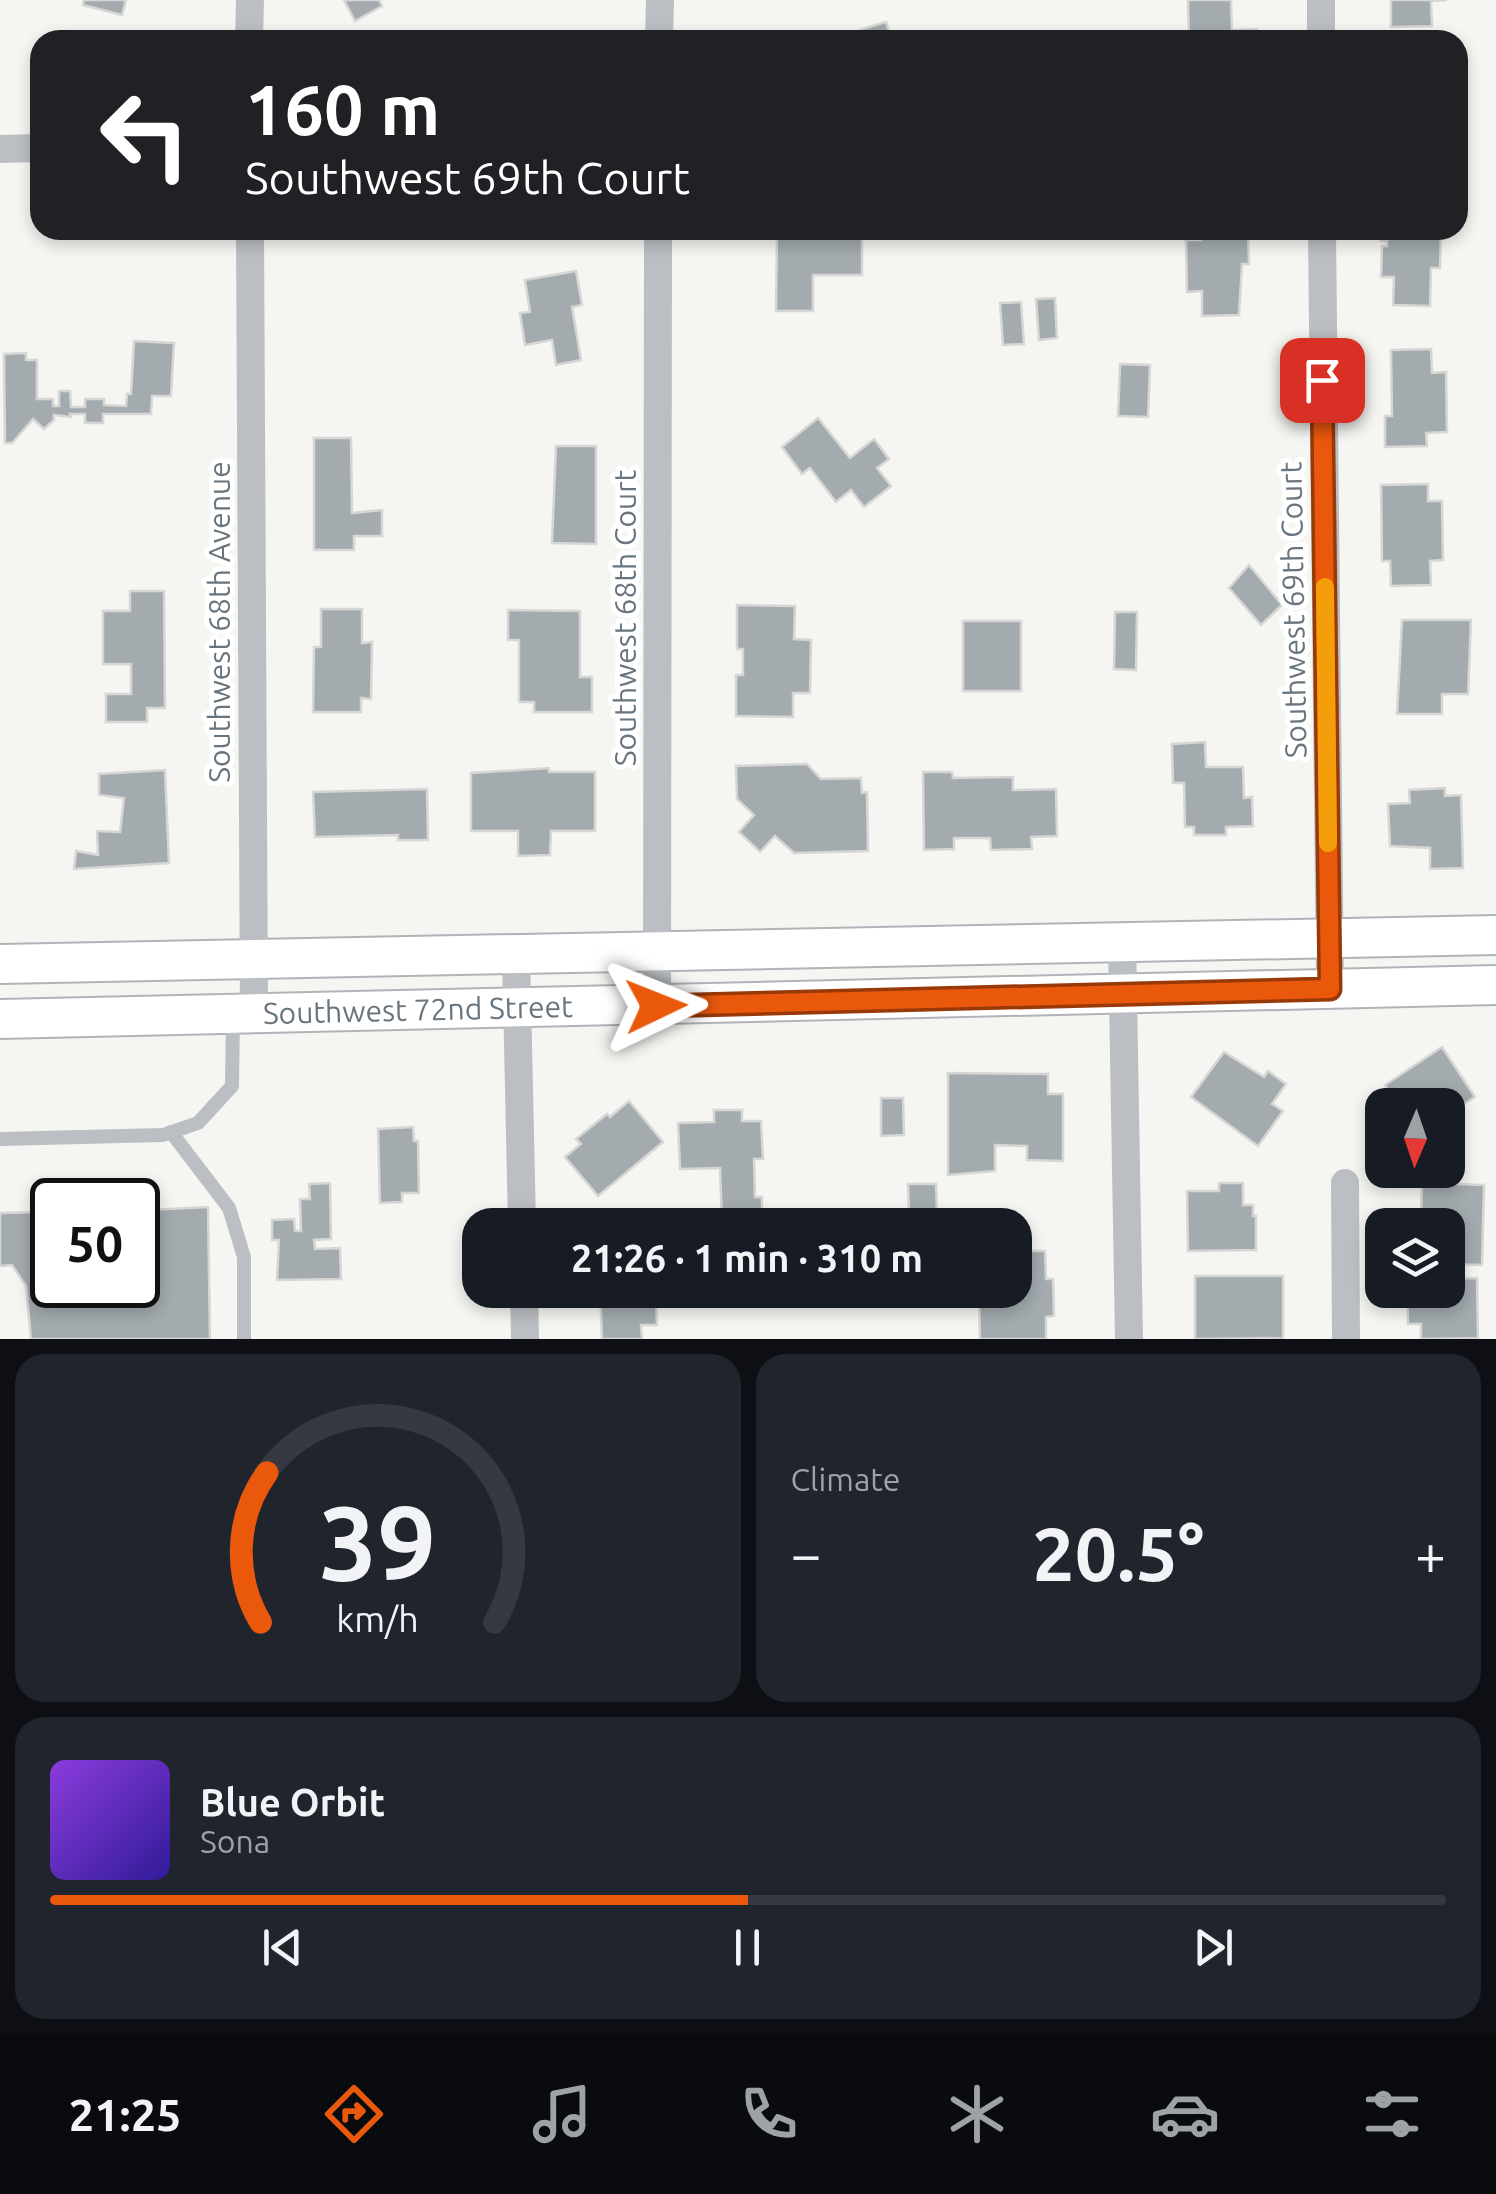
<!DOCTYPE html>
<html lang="en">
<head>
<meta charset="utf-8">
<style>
	body { margin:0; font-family:Ubuntu,sans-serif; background:#20242c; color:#f1f3f6; height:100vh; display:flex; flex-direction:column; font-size:38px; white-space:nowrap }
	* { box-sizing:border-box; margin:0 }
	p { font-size:32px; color:#9ea1a6 }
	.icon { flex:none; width:55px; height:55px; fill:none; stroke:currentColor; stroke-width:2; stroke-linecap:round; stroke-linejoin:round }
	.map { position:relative; height:1339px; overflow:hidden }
	.sheet { display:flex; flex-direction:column; gap:15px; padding:15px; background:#0d0f14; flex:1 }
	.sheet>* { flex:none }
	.hud { position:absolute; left:30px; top:30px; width:1438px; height:210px; border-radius:30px; box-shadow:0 5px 15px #0003; background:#202124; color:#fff; overflow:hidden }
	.needle { width:65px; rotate:182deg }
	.controls { position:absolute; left:1365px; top:1088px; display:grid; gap:20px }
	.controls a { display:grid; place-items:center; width:100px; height:100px; border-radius:20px; background:#171b24; box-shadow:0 5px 15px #0003; font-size:50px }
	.speed { position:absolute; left:30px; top:1178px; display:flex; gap:20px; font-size:50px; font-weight:700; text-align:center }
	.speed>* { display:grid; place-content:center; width:130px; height:130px; border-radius:50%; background:#171b24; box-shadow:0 5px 15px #0003; line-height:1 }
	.speed .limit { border:5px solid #111; border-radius:15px; background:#fff; color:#111 }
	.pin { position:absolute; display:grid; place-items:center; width:85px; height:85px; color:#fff; margin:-42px; border-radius:20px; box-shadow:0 5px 15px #0006 }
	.me { position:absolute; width:110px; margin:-55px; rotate:88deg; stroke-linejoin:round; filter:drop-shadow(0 0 8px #0008) }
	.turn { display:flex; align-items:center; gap:35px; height:210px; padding:0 50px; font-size:45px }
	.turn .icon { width:130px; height:130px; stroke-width:2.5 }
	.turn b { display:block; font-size:70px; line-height:85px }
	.big { font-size:75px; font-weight:700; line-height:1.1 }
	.sheet .tile { flex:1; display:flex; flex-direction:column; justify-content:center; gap:15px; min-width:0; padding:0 35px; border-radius:30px; background:#20242c }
	.sheet .dial { align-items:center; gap:0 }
	.dial svg { height:260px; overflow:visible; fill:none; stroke:#363941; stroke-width:7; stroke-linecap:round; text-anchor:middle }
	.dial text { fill:#f1f3f6; stroke:none }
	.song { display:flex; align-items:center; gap:30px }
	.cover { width:120px; height:120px; border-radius:15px; background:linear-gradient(135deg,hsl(270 70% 55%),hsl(250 70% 35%)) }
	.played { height:10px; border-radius:5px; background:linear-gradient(90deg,#ea580c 50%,#363941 50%) }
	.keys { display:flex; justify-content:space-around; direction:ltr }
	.heat { display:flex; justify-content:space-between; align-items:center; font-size:55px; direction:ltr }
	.sheet .tiles { flex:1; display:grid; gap:15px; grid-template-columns:1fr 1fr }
	.tile:last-child { grid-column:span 2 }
	.trip { position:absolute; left:462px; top:1208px; width:570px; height:100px; border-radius:30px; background:#171b24; box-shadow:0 5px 15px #0003; font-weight:700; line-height:100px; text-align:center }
	.dock { display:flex; height:160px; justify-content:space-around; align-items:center; background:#090b0e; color:#9ea1a6 }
	.dock .icon { width:70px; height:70px }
	.dock .current { color:#ea580c }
	.dock b { font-size:45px; color:#f1f3f6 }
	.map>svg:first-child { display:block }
	.building { fill:#a3abaf; stroke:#d6d6d5; stroke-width:2.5 }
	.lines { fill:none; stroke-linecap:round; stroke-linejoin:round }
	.secondary-casing { stroke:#b0b4b8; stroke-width:42 }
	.service { stroke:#bbbec2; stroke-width:14 }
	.minor { stroke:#bbbec2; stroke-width:28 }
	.secondary { stroke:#fff; stroke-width:38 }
	.route-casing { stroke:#983908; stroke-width:25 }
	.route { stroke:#ea580c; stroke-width:18 }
	.slow { stroke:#f59e0b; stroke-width:18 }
	.labels { text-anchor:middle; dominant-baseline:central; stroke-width:10; stroke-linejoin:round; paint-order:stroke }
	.street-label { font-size:30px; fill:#68757f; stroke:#fff }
</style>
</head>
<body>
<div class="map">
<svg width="1496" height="1339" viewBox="0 0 1496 1339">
	<rect width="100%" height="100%" fill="#f5f5f2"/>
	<!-- building -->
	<g class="building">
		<path d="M 84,0 L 126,0 L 122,15 L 83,5 Z"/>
		<path d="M 344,0 L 379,0 L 382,6 L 355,21 Z"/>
		<path d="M 1188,0 L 1231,0 L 1232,30 L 1257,29 L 1257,40 L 1161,40 L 1189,37 Z"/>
		<path d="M 1391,0 L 1447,0 L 1431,1 L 1432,26 L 1391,27 Z"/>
		<path d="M 886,22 L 892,40 L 861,40 L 859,30 Z"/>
		<path d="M 777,230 L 862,230 L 862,275 L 813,275 L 813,311 L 776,311 Z"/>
		<path d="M 1201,230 L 1248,230 L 1249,264 L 1242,264 L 1239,315 L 1202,316 L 1202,291 L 1187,292 L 1186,240 L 1201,240 Z"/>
		<path d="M 1382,230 L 1441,230 L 1440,268 L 1431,268 L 1430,306 L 1393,305 L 1394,277 L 1381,277 L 1382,246 L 1387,246 L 1387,241 L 1381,241 Z"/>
		<path d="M 576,271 L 582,305 L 572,307 L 581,360 L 556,365 L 552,340 L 525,345 L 520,313 L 530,312 L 525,280 Z"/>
		<path d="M 1055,298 L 1057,338 L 1039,340 L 1036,299 Z"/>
		<path d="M 1021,302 L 1024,344 L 1003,345 L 1000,303 Z"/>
		<path d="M 134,341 L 174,343 L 171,396 L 152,396 L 151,414 L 103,414 L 103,423 L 85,423 L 85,414 L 70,414 L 71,417 L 54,415 L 54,420 L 44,429 L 33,419 L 12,443 L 5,443 L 4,354 L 26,353 L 26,360 L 37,360 L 37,399 L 53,399 L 53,406 L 59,406 L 59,391 L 70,391 L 71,407 L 85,407 L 85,399 L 104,399 L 104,405 L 126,406 L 127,394 L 131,394 Z"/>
		<path d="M 1431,349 L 1432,373 L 1446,372 L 1447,432 L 1426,433 L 1427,446 L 1385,447 L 1385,416 L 1392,416 L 1391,350 Z"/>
		<path d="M 1120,364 L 1150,365 L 1148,417 L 1118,416 Z"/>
		<path d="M 818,418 L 850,458 L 874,439 L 889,459 L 877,468 L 891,486 L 864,507 L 851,490 L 836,502 L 810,468 L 802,474 L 782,447 Z"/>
		<path d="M 314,438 L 351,438 L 352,513 L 382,510 L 382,536 L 354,536 L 354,550 L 314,550 Z"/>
		<path d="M 556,446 L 596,446 L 596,544 L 552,543 Z"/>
		<path d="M 1428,484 L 1428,501 L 1442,501 L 1443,560 L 1430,561 L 1431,585 L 1391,586 L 1390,561 L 1382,561 L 1381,485 Z"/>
		<path d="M 1249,565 L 1282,605 L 1261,625 L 1229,588 Z"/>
		<path d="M 130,591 L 164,591 L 165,708 L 147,708 L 147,722 L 106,722 L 106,694 L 131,694 L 131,664 L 103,664 L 103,611 L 130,611 Z"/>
		<path d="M 737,605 L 795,606 L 794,639 L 811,640 L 810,693 L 793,693 L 793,717 L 736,716 L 736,675 L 743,675 L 743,649 L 737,649 Z"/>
		<path d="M 321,609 L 362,609 L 362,643 L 372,642 L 371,699 L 361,698 L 361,712 L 313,712 L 314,647 L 321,647 Z"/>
		<path d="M 508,610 L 580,611 L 580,677 L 592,677 L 592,712 L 534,712 L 534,702 L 519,702 L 519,640 L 508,640 Z"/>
		<path d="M 1115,612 L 1137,612 L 1136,670 L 1114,669 Z"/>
		<path d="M 1402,620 L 1471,620 L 1468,694 L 1442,694 L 1442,714 L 1397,714 Z"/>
		<rect x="963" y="621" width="58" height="70"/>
		<path d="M 1205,742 L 1206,767 L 1243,767 L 1244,798 L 1252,797 L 1253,826 L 1226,827 L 1226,835 L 1194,835 L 1194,827 L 1185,827 L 1184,783 L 1173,783 L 1172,744 Z"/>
		<path d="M 807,764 L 821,779 L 861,778 L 862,793 L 867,792 L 868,851 L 794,853 L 775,836 L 760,852 L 739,832 L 754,815 L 737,799 L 736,766 Z"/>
		<path d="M 549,768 L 549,772 L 595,772 L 595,831 L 551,831 L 550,855 L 518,856 L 518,831 L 471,831 L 471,773 Z"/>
		<path d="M 165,770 L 169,863 L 74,869 L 76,851 L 98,855 L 97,831 L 120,832 L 124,798 L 99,795 L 99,774 Z"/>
		<path d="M 923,772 L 952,772 L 953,778 L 1013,777 L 1013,790 L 1056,789 L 1057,836 L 1031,837 L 1032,849 L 991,850 L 990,838 L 954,838 L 954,849 L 924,850 Z"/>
		<path d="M 1445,788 L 1445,796 L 1461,795 L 1463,868 L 1430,869 L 1430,848 L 1390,846 L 1388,804 L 1410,803 L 1409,790 Z"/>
		<path d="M 427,789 L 428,840 L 398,840 L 398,835 L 315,837 L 313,792 Z"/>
		<path d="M 1442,1047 L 1475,1097 L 1449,1114 L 1453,1121 L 1448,1125 L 1448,1105 L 1398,1105 L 1385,1085 Z"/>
		<path d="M 1224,1052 L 1264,1077 L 1268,1071 L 1286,1084 L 1272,1104 L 1283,1111 L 1258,1146 L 1191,1097 Z"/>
		<path d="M 948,1073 L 1048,1074 L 1048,1094 L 1063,1094 L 1063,1161 L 1027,1160 L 1027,1146 L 995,1145 L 995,1171 L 948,1175 Z"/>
		<path d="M 881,1098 L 903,1098 L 904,1135 L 881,1136 Z"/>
		<path d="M 629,1101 L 663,1142 L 598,1196 L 565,1157 L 581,1144 L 576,1139 L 607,1114 L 610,1117 Z"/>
		<path d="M 714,1110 L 742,1110 L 742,1121 L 761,1121 L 763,1159 L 754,1159 L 755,1197 L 762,1197 L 762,1222 L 722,1223 L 720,1168 L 680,1169 L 678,1123 L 714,1122 Z"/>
		<path d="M 413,1127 L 414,1141 L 418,1141 L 419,1193 L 402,1193 L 402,1202 L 380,1203 L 378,1129 Z"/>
		<path d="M 330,1183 L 331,1239 L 314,1240 L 315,1249 L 340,1248 L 341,1279 L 277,1280 L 279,1240 L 272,1240 L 272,1220 L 294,1219 L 295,1231 L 301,1231 L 300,1199 L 310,1199 L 309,1184 Z"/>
		<path d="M 1219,1183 L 1243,1183 L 1243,1205 L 1253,1205 L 1253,1216 L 1256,1216 L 1256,1250 L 1188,1251 L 1187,1191 L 1219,1191 Z"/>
		<path d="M 1422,1183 L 1484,1185 L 1482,1265 L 1448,1264 L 1448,1225 L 1443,1225 L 1443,1211 L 1421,1211 Z"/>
		<path d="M 908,1184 L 936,1184 L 937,1212 L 909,1213 Z"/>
		<path d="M 147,1190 L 148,1210 L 208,1207 L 210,1339 L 31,1339 L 26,1286 L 12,1265 L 0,1266 L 0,1213 L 52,1212 L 52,1285 L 138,1285 L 138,1200 L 131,1200 Z"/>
		<path d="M 1015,1251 L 1045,1251 L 1046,1279 L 1053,1279 L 1054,1316 L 1046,1317 L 1046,1339 L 980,1339 L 979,1290 L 1015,1290 Z"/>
		<path d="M 1195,1276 L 1283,1276 L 1283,1338 L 1195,1339 Z"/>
		<path d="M 1477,1278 L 1478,1338 L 1421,1339 L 1421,1324 L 1408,1324 L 1407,1290 L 1448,1290 L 1448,1279 Z"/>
		<path d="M 600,1290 L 640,1290 L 640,1296 L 656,1296 L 657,1325 L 641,1325 L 642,1339 L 602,1339 Z"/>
	</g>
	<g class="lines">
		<!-- secondary casing -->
		<g class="secondary-casing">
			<g id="secondary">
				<path d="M 0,964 L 1496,935"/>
				<path id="s1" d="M 0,1019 L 1496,985"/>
			</g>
		</g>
		<!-- service -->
		<g class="service">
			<path d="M 171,1132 L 229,1208 L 244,1257 L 244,1339"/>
			<path d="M 0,1139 L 163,1135 L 198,1123 L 232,1086 L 233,1014"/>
		</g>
		<!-- minor -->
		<g class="minor">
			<path d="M 1321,0 L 1321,40"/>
			<path d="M 249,40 L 250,0"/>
			<path d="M 659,40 L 660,0"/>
			<path d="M 0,149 L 40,148"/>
			<path d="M 250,230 L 254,1013"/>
			<path d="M 1322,230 L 1330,989"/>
			<path d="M 1122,941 L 1129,1339"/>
			<path d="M 516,953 L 522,1225"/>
			<path d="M 657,1006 L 658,230"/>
			<path d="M 1345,1183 L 1346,1339"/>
			<path d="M 524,1290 L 525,1339"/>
		</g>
		<!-- secondary -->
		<use href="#secondary" class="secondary"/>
	</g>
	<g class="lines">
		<!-- route casing -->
		<g class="route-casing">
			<path id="route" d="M 656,1006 L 1330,989 L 1322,380"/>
		</g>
		<!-- route -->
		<use href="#route" class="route"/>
		<!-- slow -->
		<path class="slow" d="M 1325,587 L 1328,843"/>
	</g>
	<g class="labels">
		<!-- street labels -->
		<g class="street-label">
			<text transform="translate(1293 610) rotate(-91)">Southwest 69th Court</text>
			<text transform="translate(625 618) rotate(-90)">Southwest 68th Court</text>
			<text transform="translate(219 622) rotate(-90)">Southwest 68th Avenue</text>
			<text stroke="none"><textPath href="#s1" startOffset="418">Southwest 72nd Street</textPath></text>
		</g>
	</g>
</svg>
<div class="controls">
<a><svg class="needle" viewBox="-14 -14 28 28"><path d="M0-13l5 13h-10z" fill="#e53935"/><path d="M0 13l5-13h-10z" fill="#9ea1a6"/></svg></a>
<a><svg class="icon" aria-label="layers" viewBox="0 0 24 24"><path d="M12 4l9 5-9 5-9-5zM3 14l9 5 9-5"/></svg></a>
</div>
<div class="speed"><div class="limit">50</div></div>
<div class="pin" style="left:1322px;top:380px;background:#d93025"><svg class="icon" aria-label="arrive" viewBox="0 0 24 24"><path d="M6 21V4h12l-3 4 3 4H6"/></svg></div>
<svg class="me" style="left:656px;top:1006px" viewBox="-20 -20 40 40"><path d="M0-17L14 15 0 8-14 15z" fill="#ea580c" stroke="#fff" stroke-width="4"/></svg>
<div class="trip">21:26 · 1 min · 310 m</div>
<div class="hud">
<div class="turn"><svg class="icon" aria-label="left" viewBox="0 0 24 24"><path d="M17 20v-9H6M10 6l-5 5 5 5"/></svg><div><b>160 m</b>Southwest 69th Court</div></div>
</div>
</div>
<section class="sheet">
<div class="tiles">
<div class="tile dial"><svg viewBox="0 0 100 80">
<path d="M14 69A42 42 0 1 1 86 69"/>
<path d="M14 69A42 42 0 0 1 16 23" stroke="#ea580c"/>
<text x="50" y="56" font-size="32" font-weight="700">39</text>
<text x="50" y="72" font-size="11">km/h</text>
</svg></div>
<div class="tile"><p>Climate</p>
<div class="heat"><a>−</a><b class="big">20.5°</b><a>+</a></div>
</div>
<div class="tile">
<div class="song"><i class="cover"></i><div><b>Blue Orbit</b><p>Sona</p></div></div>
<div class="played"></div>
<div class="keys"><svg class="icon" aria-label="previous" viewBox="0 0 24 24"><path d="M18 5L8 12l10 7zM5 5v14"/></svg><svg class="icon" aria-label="pause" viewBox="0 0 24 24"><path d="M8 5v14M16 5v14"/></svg><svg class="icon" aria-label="next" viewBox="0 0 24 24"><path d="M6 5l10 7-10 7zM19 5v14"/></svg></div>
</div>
</div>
</section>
<nav class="dock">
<b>21:25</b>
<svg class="icon current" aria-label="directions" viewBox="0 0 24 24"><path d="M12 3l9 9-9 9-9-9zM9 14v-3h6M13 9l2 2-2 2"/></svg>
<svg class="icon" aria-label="music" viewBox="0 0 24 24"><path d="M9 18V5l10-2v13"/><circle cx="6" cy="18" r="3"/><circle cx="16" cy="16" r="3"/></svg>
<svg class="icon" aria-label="phone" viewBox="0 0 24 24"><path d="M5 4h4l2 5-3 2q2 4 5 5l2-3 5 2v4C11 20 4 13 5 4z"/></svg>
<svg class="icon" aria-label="climate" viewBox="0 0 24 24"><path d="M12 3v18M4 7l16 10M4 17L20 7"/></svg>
<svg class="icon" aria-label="car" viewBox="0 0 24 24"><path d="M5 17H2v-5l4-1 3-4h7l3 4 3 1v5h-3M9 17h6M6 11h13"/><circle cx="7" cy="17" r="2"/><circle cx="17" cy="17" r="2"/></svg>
<svg class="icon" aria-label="filters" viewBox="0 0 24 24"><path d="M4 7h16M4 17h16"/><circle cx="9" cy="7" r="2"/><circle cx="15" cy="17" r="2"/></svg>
</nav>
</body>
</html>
